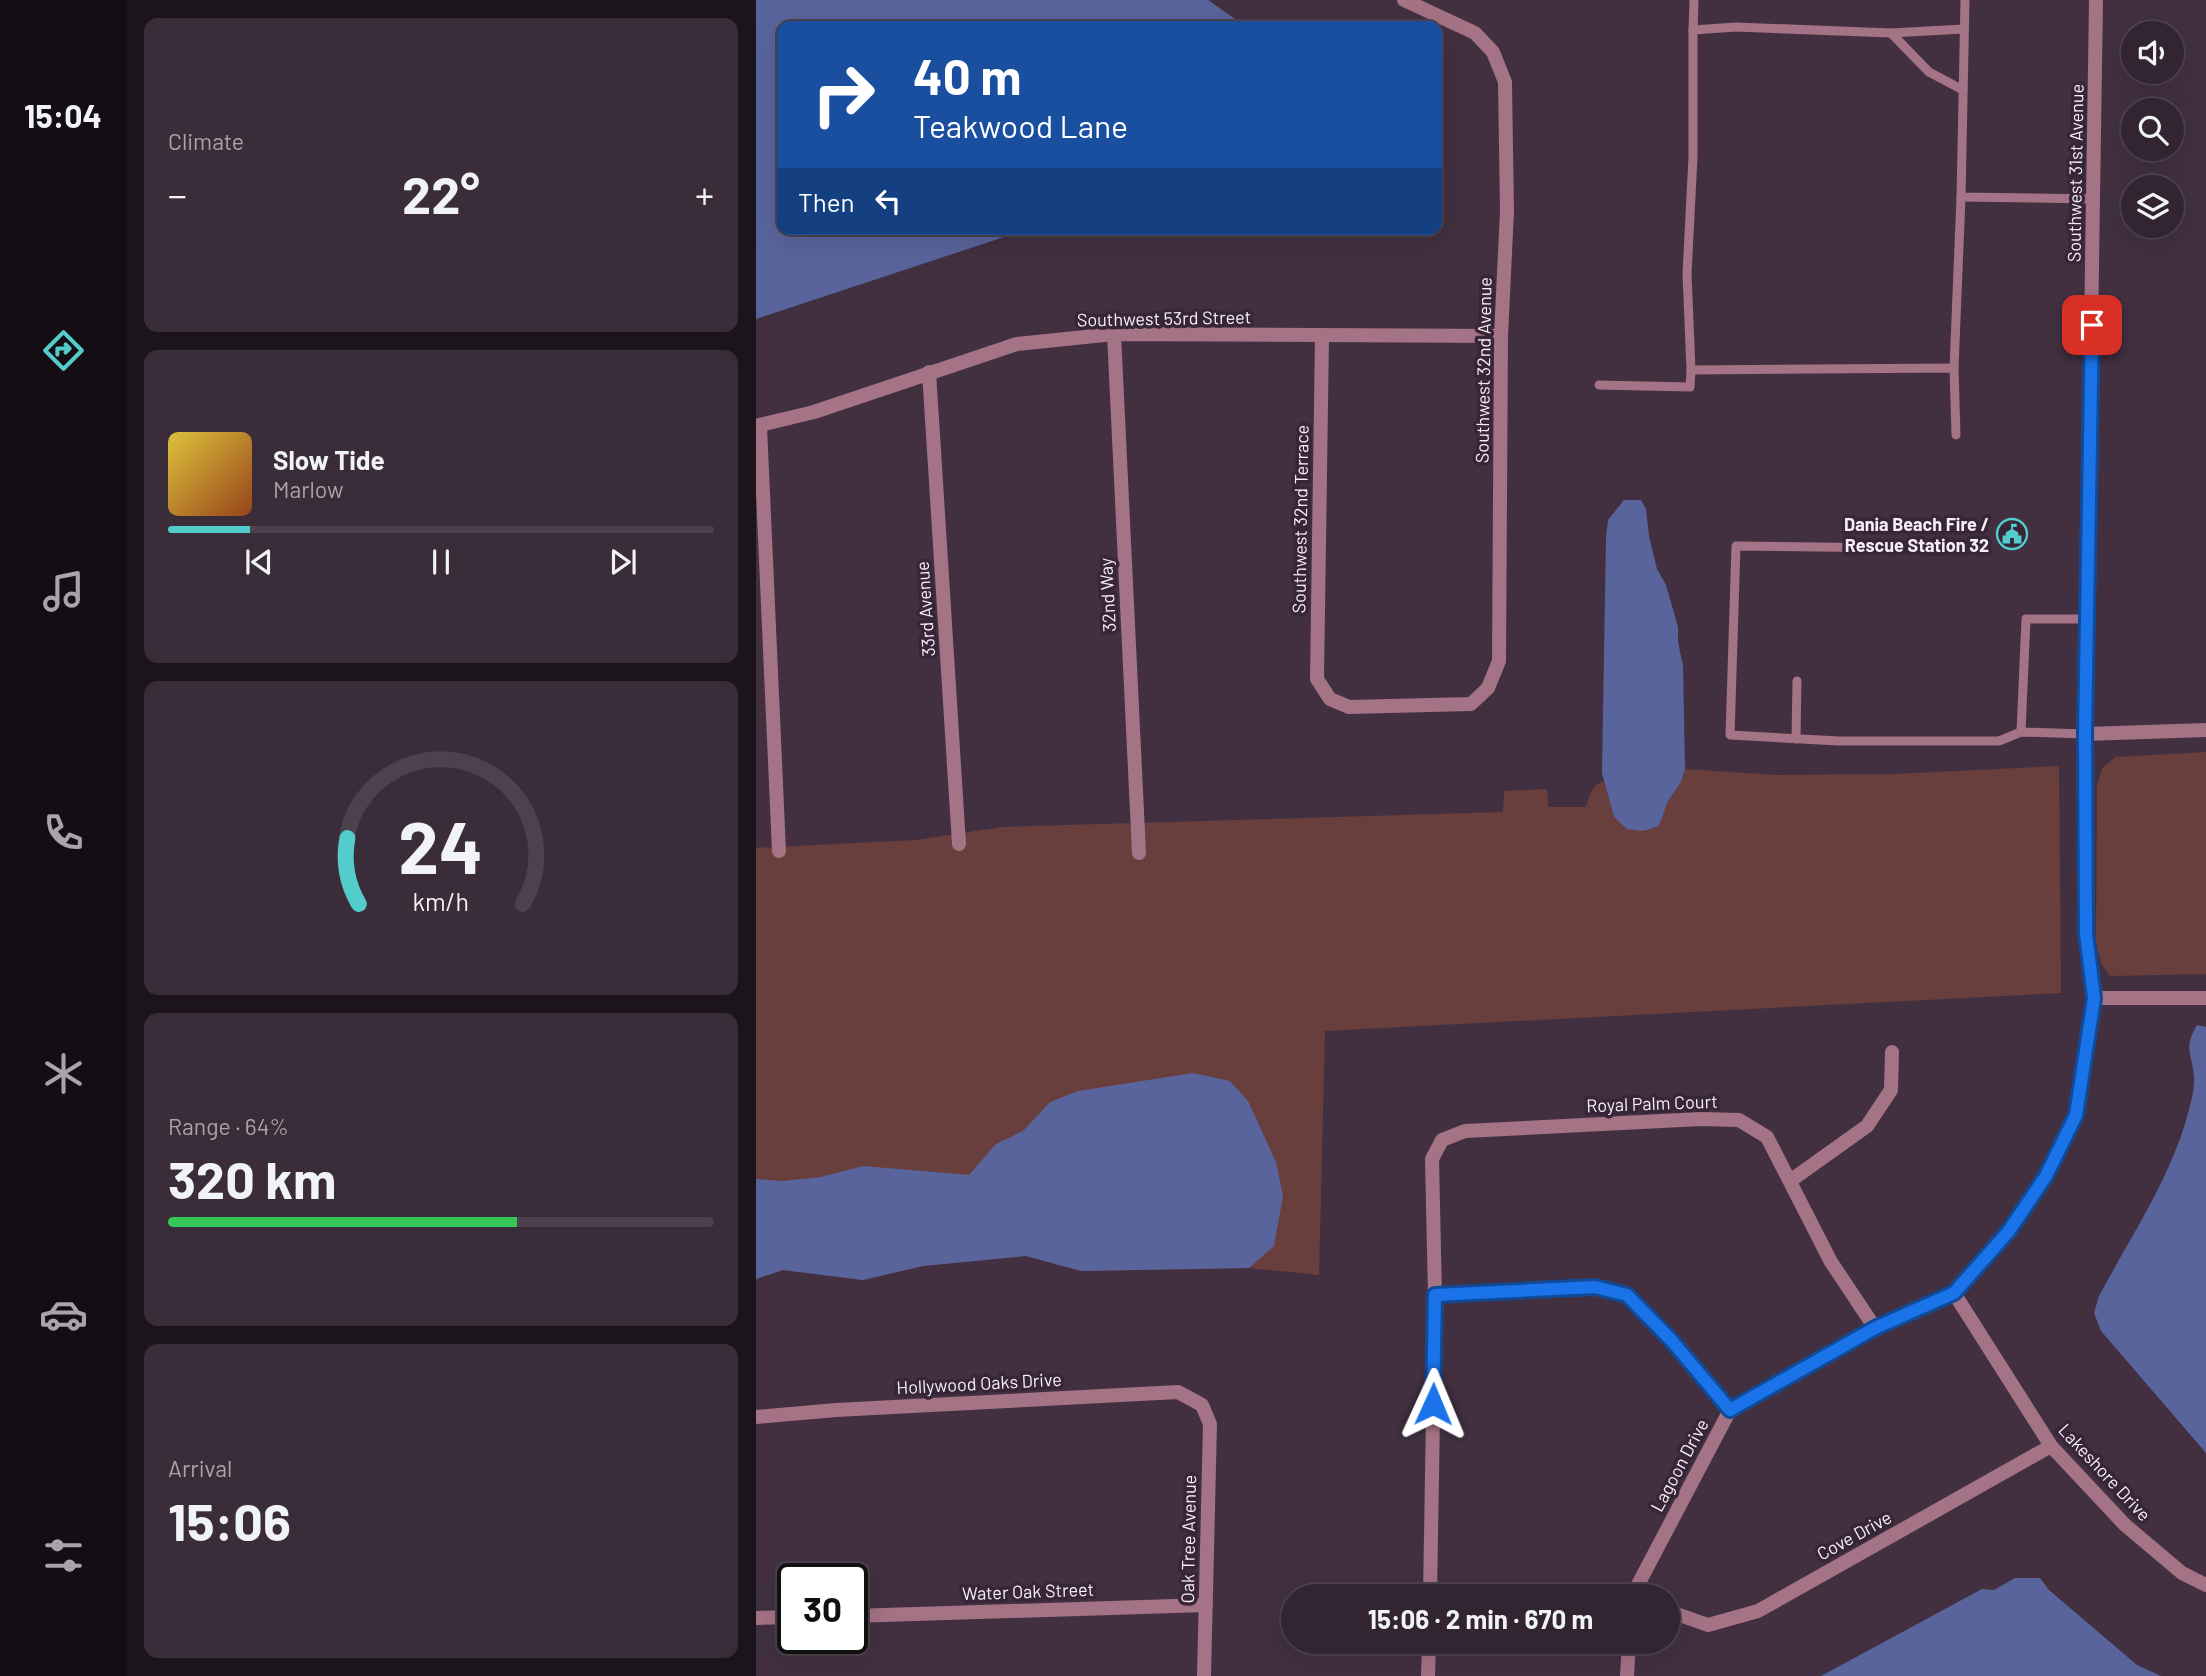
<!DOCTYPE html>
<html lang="en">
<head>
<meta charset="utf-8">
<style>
	body { margin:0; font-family:Barlow,sans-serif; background:#3a2c39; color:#f1f3f6; height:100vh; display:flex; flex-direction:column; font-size:26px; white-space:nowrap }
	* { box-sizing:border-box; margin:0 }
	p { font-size:23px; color:#a8a4ab }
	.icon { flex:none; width:38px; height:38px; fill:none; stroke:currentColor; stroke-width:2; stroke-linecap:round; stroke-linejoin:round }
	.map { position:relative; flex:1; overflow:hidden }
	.details { display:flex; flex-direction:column; gap:18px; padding:18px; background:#1c141b; width:630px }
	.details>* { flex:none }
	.hud { position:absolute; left:21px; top:21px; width:665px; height:214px; border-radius:14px; box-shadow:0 7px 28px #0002,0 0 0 2px #4d414d; background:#1a4fa0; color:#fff; overflow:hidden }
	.controls { position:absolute; left:1365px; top:21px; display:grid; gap:14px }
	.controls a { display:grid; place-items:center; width:63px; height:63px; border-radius:50%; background:#322431; box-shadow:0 7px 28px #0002,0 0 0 2px #4d414d; font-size:35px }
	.speed { position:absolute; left:21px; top:1563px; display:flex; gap:14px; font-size:35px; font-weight:700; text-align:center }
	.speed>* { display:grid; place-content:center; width:91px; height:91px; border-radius:50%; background:#322431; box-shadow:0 7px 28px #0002,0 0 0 2px #4d414d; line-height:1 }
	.speed .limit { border:4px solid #111; border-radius:10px; background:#fff; color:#111 }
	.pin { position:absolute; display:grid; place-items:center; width:60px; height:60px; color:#fff; margin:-30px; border-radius:14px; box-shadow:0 4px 10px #0006 }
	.me { position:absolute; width:77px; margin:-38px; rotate:1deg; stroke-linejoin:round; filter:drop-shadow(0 0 5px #0008) }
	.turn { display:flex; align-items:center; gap:24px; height:147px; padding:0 21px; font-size:32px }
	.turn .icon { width:91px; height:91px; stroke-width:2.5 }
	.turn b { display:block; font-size:49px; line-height:60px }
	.then { display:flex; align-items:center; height:66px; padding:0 21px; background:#0003; gap:14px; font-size:26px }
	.big { font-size:52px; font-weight:700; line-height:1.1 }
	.details .tile { flex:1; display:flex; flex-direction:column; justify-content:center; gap:10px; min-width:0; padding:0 24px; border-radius:14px; background:#3a2c39 }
	.details .dial { align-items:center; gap:0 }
	.dial svg { height:182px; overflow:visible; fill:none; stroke:#4d414d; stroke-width:7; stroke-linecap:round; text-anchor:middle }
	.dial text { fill:#f1f3f6; stroke:none }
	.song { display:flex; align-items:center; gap:21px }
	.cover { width:84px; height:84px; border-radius:10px; background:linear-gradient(135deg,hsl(50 70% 55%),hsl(20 70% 35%)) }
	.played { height:7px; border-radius:4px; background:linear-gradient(90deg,#53cdcb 15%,#4d414d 15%) }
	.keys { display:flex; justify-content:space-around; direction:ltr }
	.heat { display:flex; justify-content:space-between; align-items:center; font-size:38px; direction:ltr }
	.charge { height:10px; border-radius:5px; background:linear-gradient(90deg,#34c759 64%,#4d414d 0) }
	.trip { position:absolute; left:525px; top:1584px; width:399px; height:70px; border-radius:35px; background:#322431; box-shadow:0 7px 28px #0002,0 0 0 2px #4d414d; font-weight:700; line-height:70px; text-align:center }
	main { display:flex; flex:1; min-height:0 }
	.menu { display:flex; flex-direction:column; width:126px; justify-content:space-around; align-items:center; background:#140e14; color:#a8a4ab }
	.menu .icon { width:49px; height:49px }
	.menu .active { color:#53cdcb }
	.menu b { font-size:32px; color:#f1f3f6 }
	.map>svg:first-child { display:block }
	.green { fill:#693f3e }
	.water { fill:#59649c }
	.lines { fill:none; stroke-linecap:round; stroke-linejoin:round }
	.lane { stroke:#a47385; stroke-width:9 }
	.street { stroke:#a47385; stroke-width:14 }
	.route-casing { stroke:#114b97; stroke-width:18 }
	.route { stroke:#1a73e8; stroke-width:12 }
	.labels { text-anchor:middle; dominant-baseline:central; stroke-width:7; stroke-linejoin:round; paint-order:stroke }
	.street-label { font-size:18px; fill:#f9eef8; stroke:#372637 }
	.poi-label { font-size:18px; font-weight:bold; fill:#f9eef8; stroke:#372637; text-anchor:end }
</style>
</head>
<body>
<main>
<nav class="menu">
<b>15:04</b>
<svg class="icon active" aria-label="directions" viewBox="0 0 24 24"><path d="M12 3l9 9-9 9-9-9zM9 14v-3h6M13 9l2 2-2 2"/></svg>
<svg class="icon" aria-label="music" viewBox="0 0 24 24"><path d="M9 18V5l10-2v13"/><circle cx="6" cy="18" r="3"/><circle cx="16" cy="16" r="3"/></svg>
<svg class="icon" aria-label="phone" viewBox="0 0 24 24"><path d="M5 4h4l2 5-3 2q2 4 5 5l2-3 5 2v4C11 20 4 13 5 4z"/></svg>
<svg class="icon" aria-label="climate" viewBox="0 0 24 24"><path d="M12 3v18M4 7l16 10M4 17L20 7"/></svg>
<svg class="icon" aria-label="car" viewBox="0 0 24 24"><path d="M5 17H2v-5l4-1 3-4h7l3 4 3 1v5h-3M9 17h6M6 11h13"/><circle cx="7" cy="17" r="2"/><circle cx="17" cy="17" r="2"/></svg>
<svg class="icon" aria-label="filters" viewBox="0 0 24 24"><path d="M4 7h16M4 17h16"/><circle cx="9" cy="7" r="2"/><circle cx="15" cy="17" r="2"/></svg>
</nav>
<section class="details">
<div class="tile"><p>Climate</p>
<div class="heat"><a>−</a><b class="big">22°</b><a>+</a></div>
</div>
<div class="tile">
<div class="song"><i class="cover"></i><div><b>Slow Tide</b><p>Marlow</p></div></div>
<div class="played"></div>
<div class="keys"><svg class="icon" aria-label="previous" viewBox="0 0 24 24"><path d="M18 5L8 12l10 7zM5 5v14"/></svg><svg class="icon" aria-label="pause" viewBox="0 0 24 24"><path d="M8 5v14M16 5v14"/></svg><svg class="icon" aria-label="next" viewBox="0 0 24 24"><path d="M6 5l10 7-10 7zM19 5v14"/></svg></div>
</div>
<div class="tile dial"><svg viewBox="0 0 100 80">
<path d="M14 69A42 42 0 1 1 86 69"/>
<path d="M14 69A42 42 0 0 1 9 40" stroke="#53cdcb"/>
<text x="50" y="56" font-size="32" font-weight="700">24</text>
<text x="50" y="72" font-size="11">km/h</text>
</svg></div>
<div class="tile"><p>Range · 64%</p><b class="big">320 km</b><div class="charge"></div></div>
<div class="tile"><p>Arrival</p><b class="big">15:06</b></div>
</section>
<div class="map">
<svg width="1450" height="1676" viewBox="0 0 1450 1676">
	<rect width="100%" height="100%" fill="#423041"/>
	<!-- green -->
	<g class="green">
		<path d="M 1450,752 L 1450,974 L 1354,976 L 1345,963 L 1340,942 L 1341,786 L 1346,768 L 1360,757 Z"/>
		<path d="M 1303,766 L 1305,993 L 569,1031 L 563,1275 L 493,1268 L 325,1271 L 270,1256 L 167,1266 L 107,1280 L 27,1270 L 0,1279 L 0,848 L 160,840 L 246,827 L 747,812 L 748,791 L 791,789 L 792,807 L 830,807 C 834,795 836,785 848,781 L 858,817 L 903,826 L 912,801 L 925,782 L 929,769 L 1022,775 L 1139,774 Z"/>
	</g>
	<!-- water -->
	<g class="water">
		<path d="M 0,0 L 452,0 L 489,26 L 26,26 L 26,229 L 381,229 L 248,237 L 0,319 Z"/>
		<path d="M 868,500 L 885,500 L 890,509 L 893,536 L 901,569 L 910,585 L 922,627 L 922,642 L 927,666 L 929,769 L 925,782 L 912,801 L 903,826 L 887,831 L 871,829 L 858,817 L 846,773 L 850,538 L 852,520 Z"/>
		<path d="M 1441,1025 L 1450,1027 L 1450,1453 L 1345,1331 L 1338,1313 L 1343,1296 C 1373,1240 1410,1185 1429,1124 C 1433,1109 1439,1092 1438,1076 C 1436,1053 1427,1049 1441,1025 Z"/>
		<path d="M 437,1073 L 474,1081 L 492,1101 L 520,1162 L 527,1196 L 518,1246 L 493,1268 L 325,1271 L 270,1256 L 167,1266 L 107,1280 L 27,1270 L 0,1279 L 0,1179 L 26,1181 L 65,1177 L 107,1166 L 213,1175 L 240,1144 L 267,1131 L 294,1102 L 322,1091 Z"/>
		<path d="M 1259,1578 L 1284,1578 L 1293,1590 L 1381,1665 L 1405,1676 L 1065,1676 L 1226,1589 L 1238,1590 Z"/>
	</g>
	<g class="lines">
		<!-- lane -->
		<g class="lane">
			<path d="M 938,0 L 937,30 L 980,27 L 1135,33 L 1208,29"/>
			<path d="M 1209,0 L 1205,197 L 1338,199"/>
			<path d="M 1135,33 L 1173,72 L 1207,90"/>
			<path d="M 1198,368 L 1205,197"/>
			<path d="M 935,370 L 1198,368 L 1200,435"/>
			<path d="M 843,385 L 934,387 L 935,370 L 931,274 L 937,157 L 937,30"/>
			<path d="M 1144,548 L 980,546 L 974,735 L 1083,741 L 1243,741 L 1265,732 L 1329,734"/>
			<path d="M 1265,732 L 1270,619 L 1329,619"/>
			<path d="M 1040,739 L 1041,681"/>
		</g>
		<!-- street -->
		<g class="street">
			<path d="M 358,334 L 383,853"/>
			<path d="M 566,337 L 561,679 L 574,699 L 593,707 L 715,704 L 732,688 L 743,661 L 745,336 L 751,211 L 749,82 L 737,52 L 719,33 L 648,0"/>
			<path d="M 173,372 L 203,844"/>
			<path d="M 0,426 L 58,412 L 261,344 L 358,334 L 745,336"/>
			<path d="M 4,426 L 23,851"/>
			<path d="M 1329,734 L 1450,730"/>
			<path d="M 1337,998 L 1450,998"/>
			<path d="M 1034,1181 L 1111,1126 L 1135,1090 L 1136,1052"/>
			<path d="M 1198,1293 L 1295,1446 L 1369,1525 L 1426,1573 L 1450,1585"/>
			<path d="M 679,1295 L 839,1287 L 871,1295 L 916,1341 L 974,1410"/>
			<path d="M 0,1417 L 80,1410 L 422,1392 L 446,1405 L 454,1424 L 448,1676"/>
			<path d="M 674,1596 L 679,1295 L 676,1159 L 686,1140 L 709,1131 L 945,1119 L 983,1120 L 1011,1137 L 1075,1262 L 1119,1328"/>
			<path d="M 876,1596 L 974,1410 L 1119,1328 L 1198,1293 L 1252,1232 L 1290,1176 L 1320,1116 L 1337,998 L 1330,934 L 1329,734 L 1340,0"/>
			<path d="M 912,1611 L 952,1625 L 1002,1611 L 1295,1446"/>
			<path d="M 96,1616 L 450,1605"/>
			<path d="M 0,1618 L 37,1617"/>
			<path d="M 672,1676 L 673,1642"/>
			<path d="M 871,1676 L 873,1642"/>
		</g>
	</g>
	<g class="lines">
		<!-- route casing -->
		<g class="route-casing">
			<path id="route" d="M 677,1404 L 679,1295 L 839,1287 L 871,1295 L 916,1341 L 974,1410 L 1119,1328 L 1198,1293 L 1252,1232 L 1265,1213 L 1290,1176 L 1320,1115 L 1338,998 L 1330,934 L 1329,734 L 1336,325"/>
		</g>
		<!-- route -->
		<use href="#route" class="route"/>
	</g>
	<!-- icons -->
	<defs>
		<g id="civic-ring" transform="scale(1.575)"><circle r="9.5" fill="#372637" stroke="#53cdcb" stroke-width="1.5"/><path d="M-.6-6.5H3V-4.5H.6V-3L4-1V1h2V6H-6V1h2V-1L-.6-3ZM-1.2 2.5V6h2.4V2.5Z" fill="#53cdcb"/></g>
	</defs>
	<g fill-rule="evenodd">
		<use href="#civic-ring" x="1256" y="534"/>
	</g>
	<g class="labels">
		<!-- street labels -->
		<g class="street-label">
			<text transform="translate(1319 173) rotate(-89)">Southwest 31st Avenue</text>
			<text transform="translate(408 318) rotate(-1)">Southwest 53rd Street</text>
			<text transform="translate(727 370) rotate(-89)">Southwest 32nd Avenue</text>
			<text transform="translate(544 519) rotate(-89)">Southwest 32nd Terrace</text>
			<text transform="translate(351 595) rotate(-93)">32nd Way</text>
			<text transform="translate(169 609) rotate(-94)">33rd Avenue</text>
			<text transform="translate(896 1103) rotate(-2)">Royal Palm Court</text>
			<text transform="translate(223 1383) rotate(-3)">Hollywood Oaks Drive</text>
			<text transform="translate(923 1465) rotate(-62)">Lagoon Drive</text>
			<text transform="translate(1349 1472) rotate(47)">Lakeshore Drive</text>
			<text transform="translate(1098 1535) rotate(-29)">Cove Drive</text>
			<text transform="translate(432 1539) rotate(-89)">Oak Tree Avenue</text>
			<text transform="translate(272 1591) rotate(-2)">Water Oak Street</text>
		</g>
		<!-- poi labels -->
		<g class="poi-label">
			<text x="1233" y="524">Dania Beach Fire /<tspan x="1233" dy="21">Rescue Station 32</tspan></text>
		</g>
	</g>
</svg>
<div class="controls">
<a><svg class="icon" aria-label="sound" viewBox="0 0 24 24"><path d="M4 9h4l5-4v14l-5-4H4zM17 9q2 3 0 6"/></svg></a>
<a><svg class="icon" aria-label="search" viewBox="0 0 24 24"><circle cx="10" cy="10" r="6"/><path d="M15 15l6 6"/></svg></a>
<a><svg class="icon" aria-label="layers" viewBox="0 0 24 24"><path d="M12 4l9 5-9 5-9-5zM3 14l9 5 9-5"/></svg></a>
</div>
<div class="speed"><div class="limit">30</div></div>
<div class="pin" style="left:1336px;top:325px;background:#d93025"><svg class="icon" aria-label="arrive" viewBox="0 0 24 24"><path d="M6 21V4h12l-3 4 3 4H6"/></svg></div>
<svg class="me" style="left:677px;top:1404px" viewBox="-20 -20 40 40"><path d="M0-17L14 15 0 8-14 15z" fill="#1a73e8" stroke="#fff" stroke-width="4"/></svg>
<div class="trip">15:06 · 2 min · 670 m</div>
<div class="hud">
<div class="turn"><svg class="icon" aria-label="right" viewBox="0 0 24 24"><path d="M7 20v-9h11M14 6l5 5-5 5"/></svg><div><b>40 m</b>Teakwood Lane</div></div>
<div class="then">Then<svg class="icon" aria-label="left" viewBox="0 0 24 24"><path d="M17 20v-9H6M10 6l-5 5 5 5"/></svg></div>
</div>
</div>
</main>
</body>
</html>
